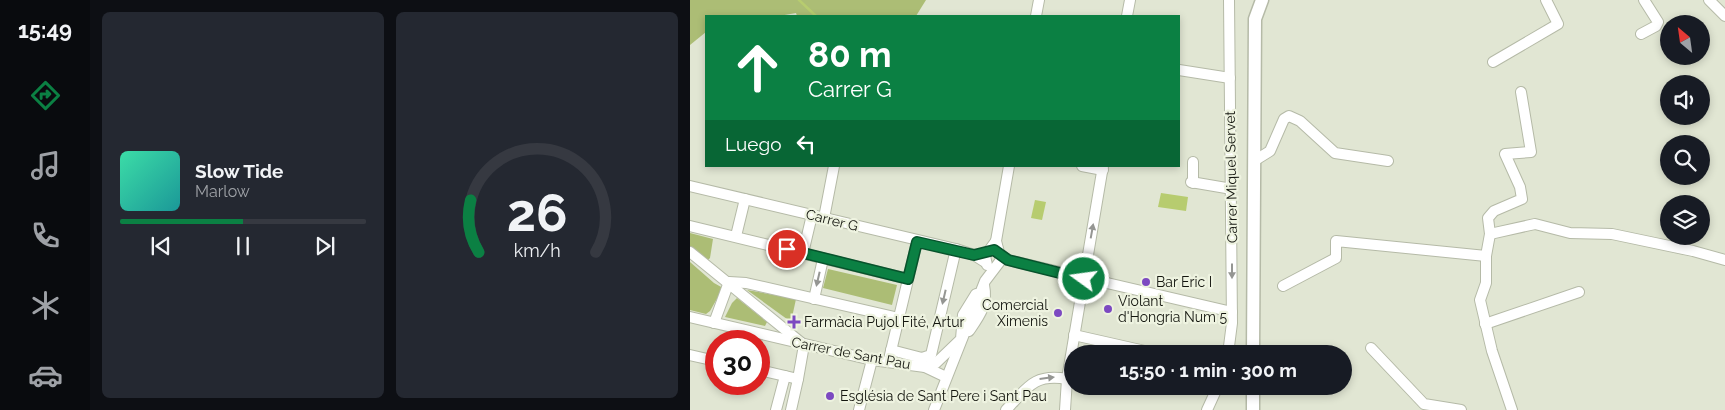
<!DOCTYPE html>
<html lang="es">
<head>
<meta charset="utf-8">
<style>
	body { margin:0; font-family:Raleway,sans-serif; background:#242831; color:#f1f3f6; height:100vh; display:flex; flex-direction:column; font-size:19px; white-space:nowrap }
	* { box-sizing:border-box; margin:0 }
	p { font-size:16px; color:#9ea1a6 }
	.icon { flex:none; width:28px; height:28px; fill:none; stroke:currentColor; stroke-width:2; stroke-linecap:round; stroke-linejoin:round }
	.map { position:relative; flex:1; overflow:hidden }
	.panel { display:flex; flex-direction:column; gap:12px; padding:12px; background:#0d0f14; width:600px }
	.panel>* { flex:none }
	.guide { position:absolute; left:15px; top:15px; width:475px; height:152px; border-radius:0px; box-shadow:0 2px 8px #0003; background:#0b8043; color:#fff; overflow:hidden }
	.needle { width:32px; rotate:331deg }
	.tools { position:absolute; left:970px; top:15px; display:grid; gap:10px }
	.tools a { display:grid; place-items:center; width:50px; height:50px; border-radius:50%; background:#171b24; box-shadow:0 2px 8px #0003; font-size:25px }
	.speed { position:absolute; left:15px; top:330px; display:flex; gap:10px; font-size:25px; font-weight:700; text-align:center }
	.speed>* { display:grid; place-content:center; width:65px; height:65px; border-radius:50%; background:#171b24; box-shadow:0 2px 8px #0003; line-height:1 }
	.speed .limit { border:8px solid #d22; background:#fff; color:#111 }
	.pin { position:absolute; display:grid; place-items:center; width:42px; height:42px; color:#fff; margin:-21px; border:2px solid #fff; border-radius:50%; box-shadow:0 1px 5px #0007 }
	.me { position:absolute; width:55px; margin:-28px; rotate:284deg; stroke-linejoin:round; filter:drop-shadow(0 0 4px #0008) }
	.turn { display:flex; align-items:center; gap:18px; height:105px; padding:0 20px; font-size:22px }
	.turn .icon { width:65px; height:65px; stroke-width:2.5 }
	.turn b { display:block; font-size:35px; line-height:42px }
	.then { display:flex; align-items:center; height:48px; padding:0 20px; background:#0003; gap:10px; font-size:19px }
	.panel .card { flex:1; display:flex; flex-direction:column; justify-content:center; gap:8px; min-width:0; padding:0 18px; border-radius:8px; background:#242831 }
	.panel .dial { align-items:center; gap:0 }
	.dial svg { height:130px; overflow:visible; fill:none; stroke:#363941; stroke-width:7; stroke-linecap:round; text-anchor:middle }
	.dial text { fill:#f1f3f6; stroke:none }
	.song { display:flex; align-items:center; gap:15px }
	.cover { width:60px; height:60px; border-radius:8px; background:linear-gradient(135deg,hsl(160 70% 55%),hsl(180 70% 35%)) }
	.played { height:5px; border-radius:2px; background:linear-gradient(90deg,#0b8043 50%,#363941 50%) }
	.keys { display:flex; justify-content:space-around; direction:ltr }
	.panel .tiles { flex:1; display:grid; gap:12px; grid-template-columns:repeat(2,1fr) }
	.trip { position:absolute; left:374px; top:345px; width:288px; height:50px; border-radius:25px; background:#171b24; box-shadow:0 2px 8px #0003; font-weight:700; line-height:50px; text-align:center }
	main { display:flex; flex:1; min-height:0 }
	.menu { display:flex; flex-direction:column; width:90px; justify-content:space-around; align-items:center; background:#090b0e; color:#9ea1a6 }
	.menu .icon { width:35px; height:35px }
	.menu .on { color:#0b8043 }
	.menu b { font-size:22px; color:#f1f3f6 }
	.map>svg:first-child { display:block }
	.green { fill:#acbd75 }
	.water { fill:#b7cc6f }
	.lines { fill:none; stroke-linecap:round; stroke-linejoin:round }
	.stream { stroke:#b7cc6f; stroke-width:2.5 }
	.minor-casing { stroke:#b5baa7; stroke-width:12 }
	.major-casing { stroke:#b5baa7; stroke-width:15 }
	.minor { stroke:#fff; stroke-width:10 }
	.major { stroke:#fff; stroke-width:12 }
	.oneway { fill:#959693 }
	.route-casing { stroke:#07532c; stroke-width:12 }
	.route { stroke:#0b8043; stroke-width:9 }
	.poi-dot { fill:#7c49c1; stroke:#eef3e0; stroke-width:2 }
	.labels { text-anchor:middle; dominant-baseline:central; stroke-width:4.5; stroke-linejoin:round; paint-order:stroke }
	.street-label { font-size:14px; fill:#14160f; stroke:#eef3e0 }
	.poi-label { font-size:14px; fill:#14160f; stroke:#eef3e0; text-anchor:start }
</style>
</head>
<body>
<main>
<nav class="menu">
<b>15:49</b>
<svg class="icon on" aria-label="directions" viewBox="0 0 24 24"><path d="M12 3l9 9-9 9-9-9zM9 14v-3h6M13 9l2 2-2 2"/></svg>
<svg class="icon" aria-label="music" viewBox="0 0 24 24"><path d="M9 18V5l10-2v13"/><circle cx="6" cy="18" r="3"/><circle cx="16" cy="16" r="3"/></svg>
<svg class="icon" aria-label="phone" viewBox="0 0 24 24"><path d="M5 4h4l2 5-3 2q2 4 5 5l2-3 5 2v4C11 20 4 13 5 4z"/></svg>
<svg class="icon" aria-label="climate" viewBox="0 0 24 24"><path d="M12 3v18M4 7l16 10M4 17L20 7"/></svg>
<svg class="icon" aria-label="car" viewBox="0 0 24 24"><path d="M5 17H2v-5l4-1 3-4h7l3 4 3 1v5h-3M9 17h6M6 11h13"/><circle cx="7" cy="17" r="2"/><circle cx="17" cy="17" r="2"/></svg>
</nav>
<section class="panel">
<div class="tiles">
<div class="card">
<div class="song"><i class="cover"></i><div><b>Slow Tide</b><p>Marlow</p></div></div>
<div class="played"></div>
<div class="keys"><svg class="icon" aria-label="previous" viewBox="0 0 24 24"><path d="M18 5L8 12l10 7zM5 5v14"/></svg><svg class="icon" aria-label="pause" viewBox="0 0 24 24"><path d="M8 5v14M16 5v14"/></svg><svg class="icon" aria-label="next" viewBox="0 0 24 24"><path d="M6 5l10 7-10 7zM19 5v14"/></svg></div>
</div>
<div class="card dial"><svg viewBox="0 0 100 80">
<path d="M14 69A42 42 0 1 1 86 69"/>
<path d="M14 69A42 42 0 0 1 9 37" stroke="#0b8043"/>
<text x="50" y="56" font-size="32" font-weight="700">26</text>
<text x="50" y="72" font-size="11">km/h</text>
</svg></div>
</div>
</section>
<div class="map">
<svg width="1035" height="410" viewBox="0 0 1035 410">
	<rect width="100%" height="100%" fill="#e1e6d3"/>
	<!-- green -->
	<g class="green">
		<path d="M 0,0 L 236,0 L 226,16 L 107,16 L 106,13 L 89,16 L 16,16 L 16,32 L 0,45 Z"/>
		<path d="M 0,233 L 23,239 L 20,258 L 18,260 L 0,248 Z"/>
		<path d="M 0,262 L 24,283 L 33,288 L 20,311 L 16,314 L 0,310 Z"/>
		<path d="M 138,269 L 207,285 L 202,305 L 133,288 Z"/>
		<path d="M 57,290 L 106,299 L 101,322 Z"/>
		<path d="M 47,298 L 77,322 L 75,326 L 35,317 L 42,303 Z"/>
	</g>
	<!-- water -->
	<g class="water">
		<path d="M 471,193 L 498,197 L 496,211 L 468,207 Z"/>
		<path d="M 345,200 L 356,202 L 352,220 L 341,218 Z"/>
	</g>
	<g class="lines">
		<!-- stream -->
		<path class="stream" d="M 109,0 L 126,16"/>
		<!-- minor casing -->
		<g class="minor-casing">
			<g id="minor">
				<path d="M 1019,0 L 1035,16"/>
				<path d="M 346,16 L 349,0"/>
				<path d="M 437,16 L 440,0"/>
				<path d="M 951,34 L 966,26 L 968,22 L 954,0"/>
				<path d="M 803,62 L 868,24 L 856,0"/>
				<path d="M 489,70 L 540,78"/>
				<path d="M 564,161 L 580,151 L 594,119 L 599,116 L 610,121 L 645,153 L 698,161"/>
				<path d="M 503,162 L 503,183"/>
				<path d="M 392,166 L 413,170"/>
				<path d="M 501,182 L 542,189"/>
				<path d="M 0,186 L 266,249 L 284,255 L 295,262"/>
				<path d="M 134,218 L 144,166"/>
				<path d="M 0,226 L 218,279"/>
				<path d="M 800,234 L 845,224 L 880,233 L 922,234 L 1003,251 L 1035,260"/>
				<path d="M 46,236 L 55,199"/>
				<path d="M 0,252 L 114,345 L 108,379 L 69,370"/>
				<path d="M 113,253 L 122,215"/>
				<path d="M 310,254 L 318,260 L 542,312"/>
				<path d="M 297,265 L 295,256 L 306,241"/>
				<path d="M 593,286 L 646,258 L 646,241 L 796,256"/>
				<path d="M 124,299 L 133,259"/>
				<path d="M 0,317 L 182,360 L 235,367 L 256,377"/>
				<path d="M 24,323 L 39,282 L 56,283 L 209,318"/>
				<path d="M 795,324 L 889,292"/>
				<path d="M 279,331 C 290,315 298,305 294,285"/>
				<path d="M 384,335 L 468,354"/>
				<path d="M 681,348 L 734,404 L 771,410"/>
				<path d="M 201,350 L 232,358 L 241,355 L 266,249"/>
				<path d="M 538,354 L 542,323 L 539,0"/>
				<path d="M 0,355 L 26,361"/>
				<path d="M 200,355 L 227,242"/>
				<path d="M 235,367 L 246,363 L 271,339 L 273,315 L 286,294"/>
				<path d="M 86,410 L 95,376"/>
				<path d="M 101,410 L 108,379"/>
				<path d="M 169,410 L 182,360"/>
				<path d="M 244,410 L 295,281 L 311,260 L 306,241 L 319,166"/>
				<path d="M 316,410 C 337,388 344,373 377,379"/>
				<path d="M 375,410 L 377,379 L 413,166"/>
				<path d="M 517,410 L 528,386"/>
				<path d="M 822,410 L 802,351 L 790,300 L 796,283 L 796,256 L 800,234 L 798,218 L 804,211 L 832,199 L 830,187 L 815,154 L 841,152 L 831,92"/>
			</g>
		</g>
		<!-- major casing -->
		<g class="major-casing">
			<g id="major">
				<path d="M 563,354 L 565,19 L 572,0"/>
				<path d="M 563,410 L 563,386"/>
			</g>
		</g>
		<!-- minor -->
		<use href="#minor" class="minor"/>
		<!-- major -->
		<use href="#major" class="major"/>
	</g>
	<!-- one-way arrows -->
	<defs><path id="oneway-solid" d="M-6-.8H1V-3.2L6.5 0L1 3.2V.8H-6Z" transform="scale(1.25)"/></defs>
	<g class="oneway">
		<use href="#oneway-solid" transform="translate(402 231) rotate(-80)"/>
		<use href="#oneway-solid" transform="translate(542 271) rotate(90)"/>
		<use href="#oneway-solid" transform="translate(128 279) rotate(103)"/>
		<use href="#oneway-solid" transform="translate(254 297) rotate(103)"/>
		<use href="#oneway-solid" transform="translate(357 378) rotate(-7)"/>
	</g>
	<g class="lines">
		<!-- route casing -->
		<g class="route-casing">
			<path id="route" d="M 97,249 L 218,279 L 227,242 L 284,255 L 304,250 L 318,260 L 394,279"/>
		</g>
		<!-- route -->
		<use href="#route" class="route"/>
	</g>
	<!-- markers -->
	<g class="poi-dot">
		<circle cx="456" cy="282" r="5"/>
		<circle cx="418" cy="309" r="5"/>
		<circle cx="368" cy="313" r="5"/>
		<path d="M101.5 314.5h5v5h5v5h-5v5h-5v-5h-5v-5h5z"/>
		<circle cx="140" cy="396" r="5"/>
	</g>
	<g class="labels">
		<!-- street labels -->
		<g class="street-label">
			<text transform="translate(541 177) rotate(-91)">Carrer Miquel Servet</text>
			<text transform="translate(142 220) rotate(14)">Carrer G</text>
			<text transform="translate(161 353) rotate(11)">Carrer de Sant Pau</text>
		</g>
		<!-- poi labels -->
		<g class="poi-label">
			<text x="466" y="282">Bar Eric I</text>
			<text x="428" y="301">Violant<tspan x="428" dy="16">d'Hongria Num 5</tspan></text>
			<text x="358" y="305" text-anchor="end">Comercial<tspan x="358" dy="16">Ximenis</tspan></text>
			<text x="114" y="322">Farmàcia Pujol Fité, Artur</text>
			<text x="150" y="396">Església de Sant Pere i Sant Pau</text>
		</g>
	</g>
</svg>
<div class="tools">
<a><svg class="needle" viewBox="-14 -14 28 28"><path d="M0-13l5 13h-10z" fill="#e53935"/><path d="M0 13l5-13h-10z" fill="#9ea1a6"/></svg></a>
<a><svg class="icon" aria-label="sound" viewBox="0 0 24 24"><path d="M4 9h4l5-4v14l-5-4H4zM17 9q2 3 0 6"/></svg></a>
<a><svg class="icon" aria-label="search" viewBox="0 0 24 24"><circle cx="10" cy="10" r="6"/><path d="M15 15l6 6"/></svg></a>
<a><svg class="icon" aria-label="layers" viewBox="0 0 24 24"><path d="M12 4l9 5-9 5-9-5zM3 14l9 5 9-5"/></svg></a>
</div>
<div class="speed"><div class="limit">30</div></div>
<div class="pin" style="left:97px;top:249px;background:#d93025"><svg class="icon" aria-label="arrive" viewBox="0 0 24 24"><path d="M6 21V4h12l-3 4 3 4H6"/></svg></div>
<svg class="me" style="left:394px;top:279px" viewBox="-20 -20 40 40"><circle r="17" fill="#0b8043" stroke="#fff" stroke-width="3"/><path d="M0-11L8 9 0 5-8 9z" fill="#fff"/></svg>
<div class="trip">15:50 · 1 min · 300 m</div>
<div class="guide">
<div class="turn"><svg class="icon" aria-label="ahead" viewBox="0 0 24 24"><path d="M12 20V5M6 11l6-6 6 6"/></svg><div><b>80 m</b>Carrer G</div></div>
<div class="then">Luego<svg class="icon" aria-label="left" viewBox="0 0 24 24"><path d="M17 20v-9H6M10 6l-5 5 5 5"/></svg></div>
</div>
</div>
</main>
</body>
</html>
